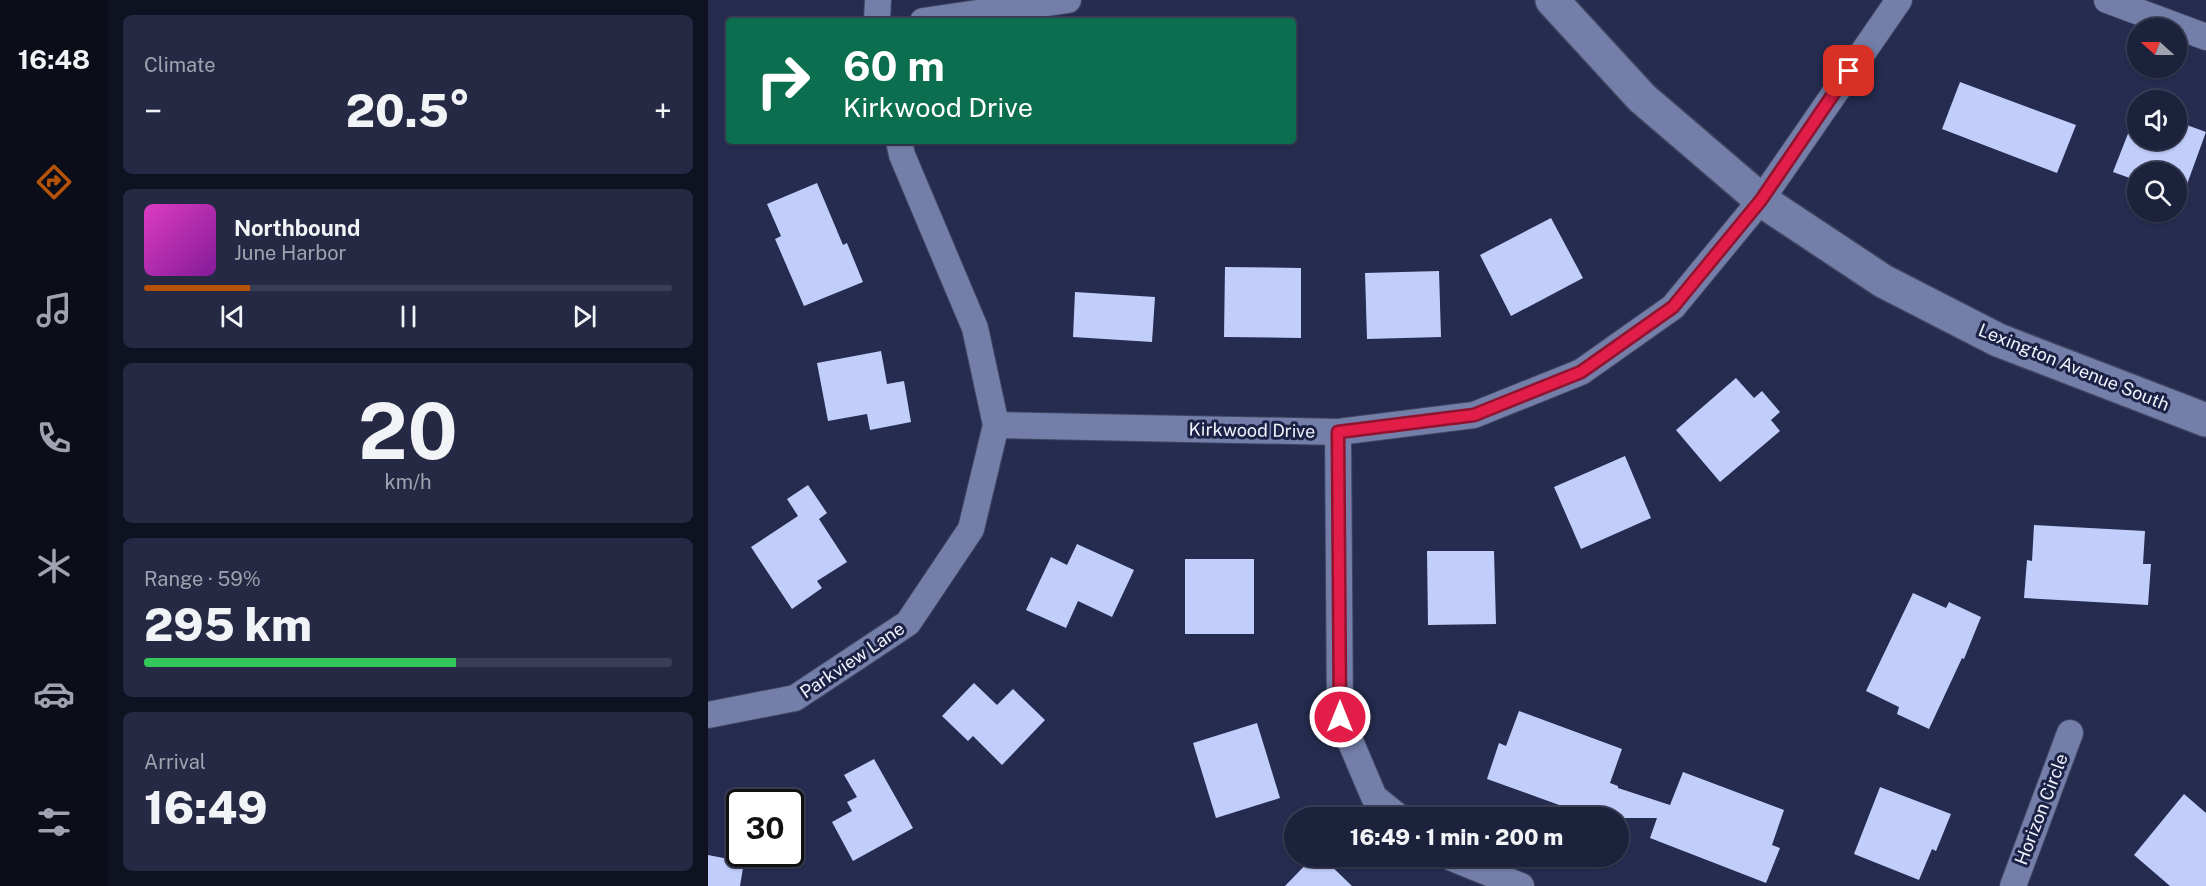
<!DOCTYPE html>
<html lang="en">
<head>
<meta charset="utf-8">
<style>
	body { margin:0; font-family:"Public Sans",sans-serif; background:#252943; color:#f1f3f6; height:100vh; display:flex; flex-direction:column; font-size:22px; white-space:nowrap }
	* { box-sizing:border-box; margin:0 }
	p { font-size:20px; color:#a0a3af }
	.icon { flex:none; width:33px; height:33px; fill:none; stroke:currentColor; stroke-width:2; stroke-linecap:round; stroke-linejoin:round }
	.map { position:relative; flex:1; overflow:hidden }
	.details { display:flex; flex-direction:column; gap:15px; padding:15px; background:#0f1221; width:600px }
	.details>* { flex:none }
	.banner { position:absolute; left:18px; top:18px; width:570px; height:126px; border-radius:6px; box-shadow:0 2px 4px #0004,0 0 0 2px #3a3e56; background:#0b6e4f; color:#fff; overflow:hidden }
	.needle { width:39px; rotate:291deg }
	.controls { position:absolute; left:1419px; top:18px; display:grid; gap:12px }
	.controls a { display:grid; place-items:center; width:60px; height:60px; border-radius:50%; background:#1c213c; box-shadow:0 2px 4px #0004,0 0 0 2px #3a3e56; font-size:30px }
	.speed { position:absolute; left:18px; top:789px; display:flex; gap:12px; font-size:30px; font-weight:700; text-align:center }
	.speed>* { display:grid; place-content:center; width:78px; height:78px; border-radius:50%; background:#1c213c; box-shadow:0 2px 4px #0004,0 0 0 2px #3a3e56; line-height:1 }
	.speed .limit { border:3px solid #111; border-radius:9px; background:#fff; color:#111 }
	.pin { position:absolute; display:grid; place-items:center; width:51px; height:51px; color:#fff; margin:-26px; border-radius:12px; box-shadow:0 3px 9px #0006 }
	.me { position:absolute; width:66px; margin:-33px; rotate:0deg; stroke-linejoin:round; filter:drop-shadow(0 0 4px #0008) }
	.turn { display:flex; align-items:center; gap:21px; height:126px; padding:0 18px; font-size:27px }
	.turn .icon { width:78px; height:78px; stroke-width:2.5 }
	.turn b { display:block; font-size:42px; line-height:51px }
	.big { font-size:45px; font-weight:800; line-height:1.1 }
	.details .card { flex:1; display:flex; flex-direction:column; justify-content:center; gap:9px; min-width:0; padding:0 21px; border-radius:9px; background:#252943 }
	.details .dial { align-items:center; gap:0 }
	.dial b { font-size:78px; line-height:1 }
	.song { display:flex; align-items:center; gap:18px }
	.cover { width:72px; height:72px; border-radius:9px; background:linear-gradient(135deg,hsl(310 70% 55%),hsl(290 70% 35%)) }
	.played { height:6px; border-radius:3px; background:linear-gradient(90deg,#b45309 20%,#3a3e56 20%) }
	.keys { display:flex; justify-content:space-around; direction:ltr }
	.heat { display:flex; justify-content:space-between; align-items:center; font-size:33px; direction:ltr }
	.charge { height:9px; border-radius:4px; background:linear-gradient(90deg,#34c759 59%,#3a3e56 0) }
	.trip { position:absolute; left:576px; top:807px; width:345px; height:60px; border-radius:30px; background:#1c213c; box-shadow:0 2px 4px #0004,0 0 0 2px #3a3e56; font-weight:800; line-height:60px; text-align:center }
	main { display:flex; flex:1; min-height:0 }
	.tabs { display:flex; flex-direction:column; width:108px; justify-content:space-around; align-items:center; background:#0b0d18; color:#a0a3af }
	.tabs .icon { width:42px; height:42px }
	.tabs .selected { color:#b45309 }
	.tabs b { font-size:27px; color:#f1f3f6 }
	.map>svg:first-child { display:block }
	.building { fill:#c1cefb }
	.lines { fill:none; stroke-linecap:round; stroke-linejoin:round }
	.street-casing { stroke:#404561; stroke-width:28 }
	.secondary-casing { stroke:#404561; stroke-width:36 }
	.street { stroke:#747fa9; stroke-width:26 }
	.secondary { stroke:#747fa9; stroke-width:33 }
	.route-casing { stroke:#92132f; stroke-width:15 }
	.route { stroke:#e11d48; stroke-width:10 }
	.labels { text-anchor:middle; dominant-baseline:central; stroke-width:6; stroke-linejoin:round; paint-order:stroke }
	.street-label { font-size:18px; fill:#eff1fb; stroke:#1c2245 }
</style>
</head>
<body>
<main>
<nav class="tabs">
<b>16:48</b>
<svg class="icon selected" aria-label="directions" viewBox="0 0 24 24"><path d="M12 3l9 9-9 9-9-9zM9 14v-3h6M13 9l2 2-2 2"/></svg>
<svg class="icon" aria-label="music" viewBox="0 0 24 24"><path d="M9 18V5l10-2v13"/><circle cx="6" cy="18" r="3"/><circle cx="16" cy="16" r="3"/></svg>
<svg class="icon" aria-label="phone" viewBox="0 0 24 24"><path d="M5 4h4l2 5-3 2q2 4 5 5l2-3 5 2v4C11 20 4 13 5 4z"/></svg>
<svg class="icon" aria-label="climate" viewBox="0 0 24 24"><path d="M12 3v18M4 7l16 10M4 17L20 7"/></svg>
<svg class="icon" aria-label="car" viewBox="0 0 24 24"><path d="M5 17H2v-5l4-1 3-4h7l3 4 3 1v5h-3M9 17h6M6 11h13"/><circle cx="7" cy="17" r="2"/><circle cx="17" cy="17" r="2"/></svg>
<svg class="icon" aria-label="filters" viewBox="0 0 24 24"><path d="M4 7h16M4 17h16"/><circle cx="9" cy="7" r="2"/><circle cx="15" cy="17" r="2"/></svg>
</nav>
<section class="details">
<div class="card"><p>Climate</p>
<div class="heat"><a>−</a><b class="big">20.5°</b><a>+</a></div>
</div>
<div class="card">
<div class="song"><i class="cover"></i><div><b>Northbound</b><p>June Harbor</p></div></div>
<div class="played"></div>
<div class="keys"><svg class="icon" aria-label="previous" viewBox="0 0 24 24"><path d="M18 5L8 12l10 7zM5 5v14"/></svg><svg class="icon" aria-label="pause" viewBox="0 0 24 24"><path d="M8 5v14M16 5v14"/></svg><svg class="icon" aria-label="next" viewBox="0 0 24 24"><path d="M6 5l10 7-10 7zM19 5v14"/></svg></div>
</div>
<div class="card dial"><b>20</b><p>km/h</p></div>
<div class="card"><p>Range · 59%</p><b class="big">295 km</b><div class="charge"></div></div>
<div class="card"><p>Arrival</p><b class="big">16:49</b></div>
</section>
<div class="map">
<svg width="1498" height="886" viewBox="0 0 1498 886">
	<rect width="100%" height="100%" fill="#252c50"/>
	<!-- building -->
	<g class="building">
		<path d="M 1252,82 L 1368,125 L 1349,173 L 1234,129 Z"/>
		<path d="M 1430,108 L 1430,140 L 1468,140 L 1468,121 L 1498,132 L 1474,198 L 1468,196 L 1468,172 L 1430,172 L 1430,181 L 1405,172 Z"/>
		<path d="M 109,183 L 135,245 L 139,243 L 155,282 L 96,306 L 67,239 L 73,236 L 59,204 Z"/>
		<path d="M 843,218 L 875,278 L 803,316 L 772,255 Z"/>
		<path d="M 517,267 L 593,268 L 593,338 L 516,337 Z"/>
		<path d="M 731,271 L 733,337 L 659,339 L 657,273 Z"/>
		<path d="M 367,292 L 447,297 L 444,342 L 365,337 Z"/>
		<path d="M 173,351 L 179,384 L 196,381 L 203,422 L 162,430 L 159,414 L 120,421 L 109,363 Z"/>
		<path d="M 1028,378 L 1046,398 L 1054,391 L 1072,412 L 1063,420 L 1072,431 L 1012,482 L 968,430 Z"/>
		<path d="M 917,456 L 943,518 L 873,549 L 846,487 Z"/>
		<path d="M 100,485 L 119,513 L 111,519 L 139,562 L 109,581 L 114,588 L 84,609 L 43,547 L 90,516 L 79,499 Z"/>
		<path d="M 1326,525 L 1437,531 L 1435,564 L 1443,564 L 1440,605 L 1316,598 L 1319,560 L 1324,561 Z"/>
		<path d="M 369,544 L 426,570 L 404,617 L 370,601 L 358,628 L 318,610 L 343,557 L 359,565 Z"/>
		<path d="M 719,551 L 786,551 L 788,624 L 720,625 Z"/>
		<rect x="477" y="559" width="69" height="75"/>
		<path d="M 1205,593 L 1238,608 L 1241,602 L 1273,617 L 1256,659 L 1254,658 L 1221,729 L 1189,714 L 1191,707 L 1158,691 Z"/>
		<path d="M 266,683 L 289,705 L 305,689 L 337,720 L 294,765 L 265,736 L 260,741 L 234,716 Z"/>
		<path d="M 811,711 L 914,749 L 902,783 L 910,786 L 910,788 L 962,805 L 975,772 L 1076,810 L 1064,845 L 1072,848 L 1058,883 L 942,838 L 949,818 L 887,818 L 779,779 L 791,743 L 798,746 Z"/>
		<path d="M 549,723 L 572,798 L 508,818 L 485,743 Z"/>
		<path d="M 166,759 L 205,828 L 145,861 L 124,822 L 144,811 L 139,802 L 149,797 L 136,775 Z"/>
		<path d="M 1172,787 L 1243,814 L 1228,851 L 1224,849 L 1211,880 L 1146,854 Z"/>
		<path d="M 1476,794 L 1498,813 L 1498,886 L 1462,886 L 1426,855 Z"/>
		<path d="M 0,855 L 36,862 L 32,886 L 0,886 Z"/>
		<path d="M 606,856 L 613,856 L 644,886 L 577,886 Z"/>
	</g>
	<g class="lines">
		<!-- street casing -->
		<g class="street-casing">
			<g id="street">
				<path d="M 1399,0 L 1498,37"/>
				<path d="M 169,21 L 170,0"/>
				<path d="M 215,21 L 360,0"/>
				<path d="M 288,425 L 630,432 L 766,415 L 873,372 L 965,307 L 1053,200 L 1191,0"/>
				<path d="M 630,432 L 632,717 L 666,797 L 692,818"/>
				<path d="M 0,715 L 87,698 L 200,623 L 263,529 L 288,425 L 267,328 L 194,155 L 191,141"/>
				<path d="M 739,856 L 813,886"/>
				<path d="M 1305,886 L 1362,733"/>
			</g>
		</g>
		<!-- secondary casing -->
		<g class="secondary-casing">
			<path id="secondary" d="M 844,0 L 934,98 L 1053,200 L 1175,281 L 1290,340 L 1498,420"/>
		</g>
		<!-- street -->
		<use href="#street" class="street"/>
		<!-- secondary -->
		<use href="#secondary" class="secondary"/>
	</g>
	<g class="lines">
		<!-- route casing -->
		<g class="route-casing">
			<path id="route" d="M 632,717 L 630,432 L 766,415 L 873,372 L 965,307 L 1053,200 L 1141,71"/>
		</g>
		<!-- route -->
		<use href="#route" class="route"/>
	</g>
	<g class="labels">
		<!-- street labels -->
		<g class="street-label">
			<text transform="translate(1366 367) rotate(22)">Lexington Avenue South</text>
			<text transform="translate(544 430) rotate(1)">Kirkwood Drive</text>
			<text transform="translate(144 660) rotate(-34)">Parkview Lane</text>
			<text transform="translate(1333 809) rotate(-69)">Horizon Circle</text>
		</g>
	</g>
</svg>
<div class="controls">
<a><svg class="needle" viewBox="-14 -14 28 28"><path d="M0-13l5 13h-10z" fill="#e53935"/><path d="M0 13l5-13h-10z" fill="#a0a3af"/></svg></a>
<a><svg class="icon" aria-label="sound" viewBox="0 0 24 24"><path d="M4 9h4l5-4v14l-5-4H4zM17 9q2 3 0 6"/></svg></a>
<a><svg class="icon" aria-label="search" viewBox="0 0 24 24"><circle cx="10" cy="10" r="6"/><path d="M15 15l6 6"/></svg></a>
</div>
<div class="speed"><div class="limit">30</div></div>
<div class="pin" style="left:1141px;top:71px;background:#d93025"><svg class="icon" aria-label="arrive" viewBox="0 0 24 24"><path d="M6 21V4h12l-3 4 3 4H6"/></svg></div>
<svg class="me" style="left:632px;top:717px" viewBox="-20 -20 40 40"><circle r="17" fill="#e11d48" stroke="#fff" stroke-width="3"/><path d="M0-11L8 9 0 5-8 9z" fill="#fff"/></svg>
<div class="trip">16:49 · 1 min · 200 m</div>
<div class="banner">
<div class="turn"><svg class="icon" aria-label="right" viewBox="0 0 24 24"><path d="M7 20v-9h11M14 6l5 5-5 5"/></svg><div><b>60 m</b>Kirkwood Drive</div></div>
</div>
</div>
</main>
</body>
</html>
